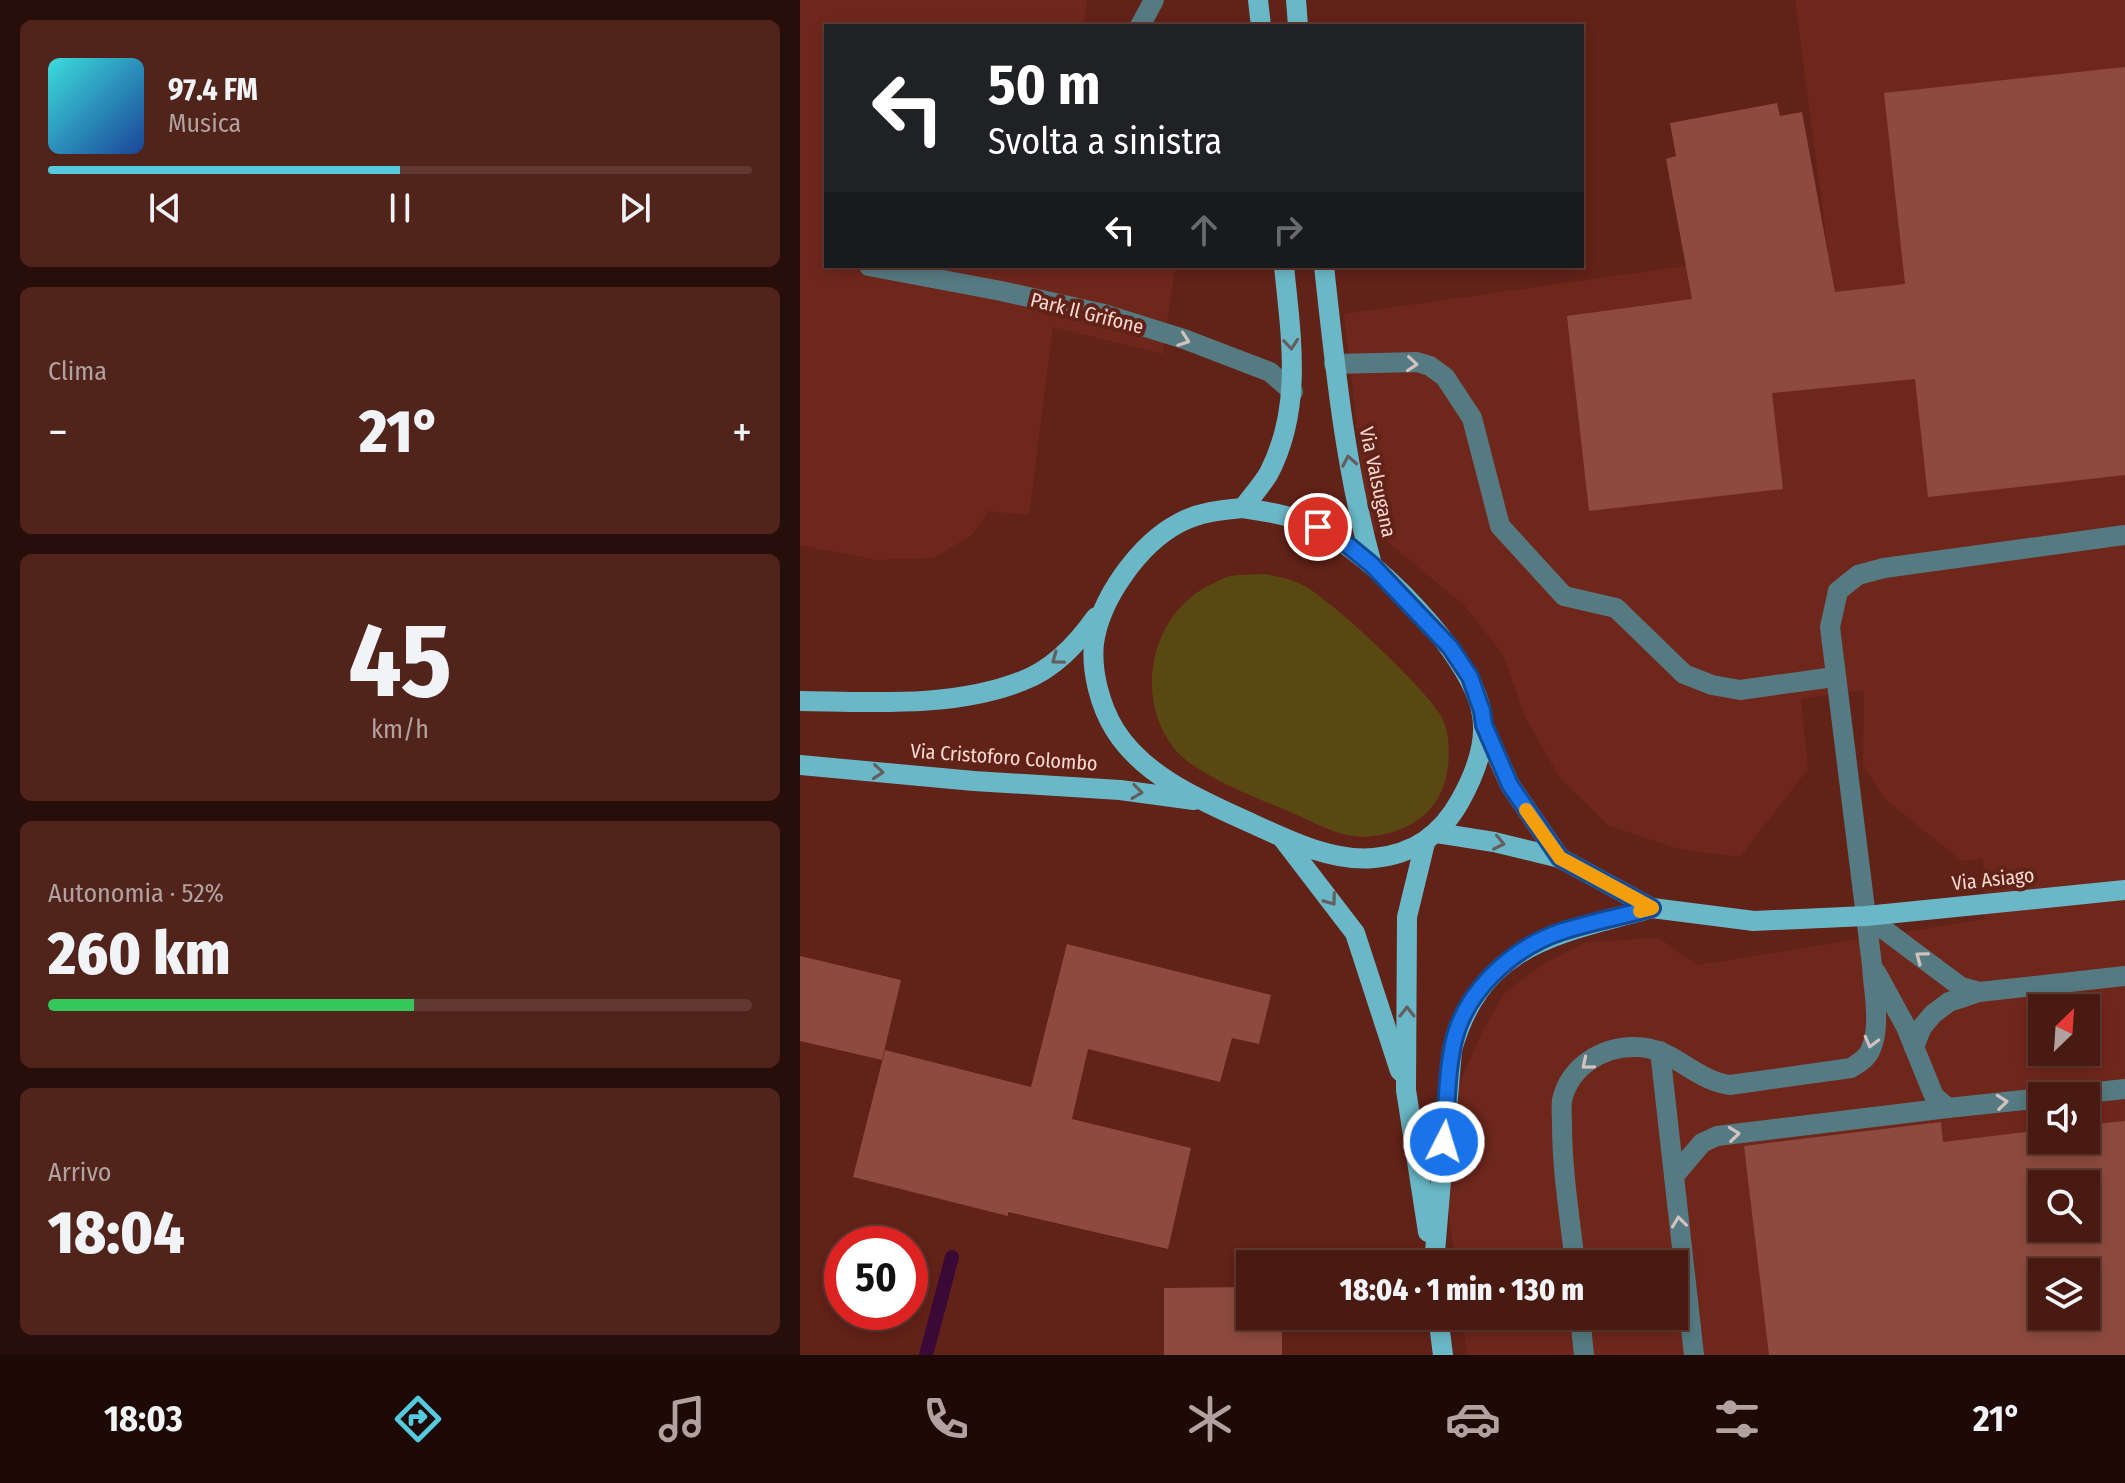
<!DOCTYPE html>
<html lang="it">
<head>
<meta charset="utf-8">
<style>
	body { margin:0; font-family:"Fira Sans Condensed",sans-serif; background:#50231b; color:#f1f3f6; height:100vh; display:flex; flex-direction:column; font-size:30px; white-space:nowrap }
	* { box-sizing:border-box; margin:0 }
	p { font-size:26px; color:#b1a19f }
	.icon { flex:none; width:44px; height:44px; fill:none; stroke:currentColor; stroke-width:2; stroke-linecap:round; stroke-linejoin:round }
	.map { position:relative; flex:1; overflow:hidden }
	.side { display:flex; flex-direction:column; gap:20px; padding:20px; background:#280e0a; width:800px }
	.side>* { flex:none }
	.banner { position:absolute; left:24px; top:24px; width:760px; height:244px; border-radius:0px; box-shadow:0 4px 12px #0003,0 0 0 2px #613832; background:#202124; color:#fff; overflow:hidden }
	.needle { width:52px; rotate:25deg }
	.controls { position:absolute; left:1228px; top:994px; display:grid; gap:16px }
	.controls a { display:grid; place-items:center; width:72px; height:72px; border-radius:0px; background:#491a12; box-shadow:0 4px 12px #0003,0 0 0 2px #613832; font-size:40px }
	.speed { position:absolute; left:24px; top:1226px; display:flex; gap:16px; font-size:40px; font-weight:700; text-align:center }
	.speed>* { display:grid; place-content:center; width:104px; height:104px; border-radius:50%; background:#491a12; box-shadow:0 4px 12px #0003,0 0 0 2px #613832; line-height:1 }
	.speed .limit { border:12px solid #d22; background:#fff; color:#111 }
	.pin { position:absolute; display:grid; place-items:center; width:68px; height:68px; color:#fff; margin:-34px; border:4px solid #fff; border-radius:50%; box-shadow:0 2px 8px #0007 }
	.me { position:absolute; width:88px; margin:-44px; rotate:5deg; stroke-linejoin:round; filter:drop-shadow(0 0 6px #0008) }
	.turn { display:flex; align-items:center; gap:28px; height:168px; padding:0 32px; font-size:36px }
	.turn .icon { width:104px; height:104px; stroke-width:2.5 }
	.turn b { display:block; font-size:56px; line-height:68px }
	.lanes { display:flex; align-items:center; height:76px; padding:0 32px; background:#0003; justify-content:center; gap:40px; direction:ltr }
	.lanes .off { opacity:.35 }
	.big { font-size:60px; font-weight:800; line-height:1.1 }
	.side .widget { flex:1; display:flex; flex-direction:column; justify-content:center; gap:12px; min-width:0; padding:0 28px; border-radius:12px; background:#50231b }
	.side .dial { align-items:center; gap:0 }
	.dial b { font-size:104px; line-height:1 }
	.song { display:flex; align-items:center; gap:24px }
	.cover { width:96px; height:96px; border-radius:12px; background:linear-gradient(135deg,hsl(180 70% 55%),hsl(220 70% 35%)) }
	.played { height:8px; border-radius:4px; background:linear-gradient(90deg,#55cadf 50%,#613832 50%) }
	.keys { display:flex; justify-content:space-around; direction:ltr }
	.heat { display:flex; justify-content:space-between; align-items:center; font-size:44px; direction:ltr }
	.charge { height:12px; border-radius:6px; background:linear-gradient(90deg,#34c759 52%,#613832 0) }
	.trip { position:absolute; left:436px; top:1250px; width:452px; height:80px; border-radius:0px; background:#491a12; box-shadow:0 4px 12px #0003,0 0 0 2px #613832; font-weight:800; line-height:80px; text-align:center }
	.tabs { display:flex; height:128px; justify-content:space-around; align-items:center; background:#1d0a07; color:#b1a19f }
	.tabs .icon { width:56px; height:56px }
	.tabs .active { color:#55cadf }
	.tabs b { font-size:36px; color:#f1f3f6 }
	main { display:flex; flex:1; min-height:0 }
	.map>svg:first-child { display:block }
	.built { fill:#6f271c; fill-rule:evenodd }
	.green { fill:#594812 }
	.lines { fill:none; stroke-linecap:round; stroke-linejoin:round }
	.stream { stroke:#3a0936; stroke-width:14 }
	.building { fill:#8e4a3e; fill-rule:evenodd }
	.minor { stroke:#557a81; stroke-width:20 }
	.major { stroke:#6ab8c7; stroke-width:20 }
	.oneway { stroke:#d1c2be }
	.oneway2 { stroke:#655e5e }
	.route-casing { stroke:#114b97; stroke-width:20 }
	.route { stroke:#1a73e8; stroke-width:14 }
	.slow { stroke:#f59e0b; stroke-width:14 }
	.labels { text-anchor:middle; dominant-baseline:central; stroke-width:8; stroke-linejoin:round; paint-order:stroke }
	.street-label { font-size:20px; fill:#fadad3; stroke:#612218 }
</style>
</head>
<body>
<main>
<section class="side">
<div class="widget">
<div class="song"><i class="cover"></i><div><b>97.4 FM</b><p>Musica</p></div></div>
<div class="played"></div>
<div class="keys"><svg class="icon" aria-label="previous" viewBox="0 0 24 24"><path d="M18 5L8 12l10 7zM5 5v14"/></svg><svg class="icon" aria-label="pause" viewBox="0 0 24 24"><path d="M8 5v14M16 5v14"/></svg><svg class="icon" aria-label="next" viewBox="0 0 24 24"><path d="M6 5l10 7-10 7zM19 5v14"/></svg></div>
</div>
<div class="widget"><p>Clima</p>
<div class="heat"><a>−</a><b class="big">21°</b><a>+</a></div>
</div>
<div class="widget dial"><b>45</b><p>km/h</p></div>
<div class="widget"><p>Autonomia · 52%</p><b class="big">260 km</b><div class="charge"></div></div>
<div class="widget"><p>Arrivo</p><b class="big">18:04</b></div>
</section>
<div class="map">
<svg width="1325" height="1355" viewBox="0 0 1325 1355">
	<rect width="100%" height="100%" fill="#612218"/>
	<!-- built -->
	<g class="built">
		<path d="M 0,0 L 287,0 L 283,26 L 26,26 L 26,266 L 375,266 L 363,354 L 253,327 L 229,515 L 188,511 L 173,534 L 134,558 L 77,560 L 0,545 Z"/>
		<path d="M 995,0 L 1325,0 L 1325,1355 L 667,1355 L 662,1316 L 874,1316 L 874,1264 L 655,1264 L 639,1132 L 680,1036 L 704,993 L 745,963 L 787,942 L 859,938 L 897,965 L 1184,919 L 1183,859 L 1162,861 L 1086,800 L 1063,765 L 1064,690 L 1001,699 L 1008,769 L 940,857 L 879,849 L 809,826 L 760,778 L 725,717 L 704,656 L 664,605 L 568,526 L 544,314 L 935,259 L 1028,251 ZM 1242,1008 L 1286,1008 L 1286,1052 L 1242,1052 ZM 1242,1096 L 1286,1096 L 1286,1140 L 1242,1140 ZM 1242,1184 L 1286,1184 L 1286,1228 L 1242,1228 ZM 1242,1272 L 1286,1272 L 1286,1316 L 1242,1316 Z"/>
	</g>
	<!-- green -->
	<path class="green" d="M 466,574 C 477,577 491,579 501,584 C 530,598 625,688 641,716 C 653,738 651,776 638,798 C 625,821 599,833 574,836 C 544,841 514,822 488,811 C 455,797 394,775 373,747 C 334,696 351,615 408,586 C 415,583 422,578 430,576 C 441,574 454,575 466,574 Z"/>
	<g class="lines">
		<!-- stream -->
		<path class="stream" d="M 126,1355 L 152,1257"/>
	</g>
	<!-- building -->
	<g class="building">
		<path d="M 1325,67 L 1325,475 L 1128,497 L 1115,379 L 972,393 L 983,489 L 789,511 L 767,316 L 892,299 L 866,159 L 876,156 L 870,123 L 977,103 L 980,116 L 1002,112 L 1035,292 L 1105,284 L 1084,93 Z"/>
		<path d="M 267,944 L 471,995 L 459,1044 L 432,1038 L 420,1082 L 288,1049 L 272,1119 L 391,1148 L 368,1249 L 208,1212 L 208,1216 L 53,1177 L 85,1050 L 231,1087 Z"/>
		<path d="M 0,956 L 101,980 L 82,1060 L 0,1041 Z"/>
		<path d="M 1325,1121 L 1325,1355 L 969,1355 L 944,1146 L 1141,1122 L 1143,1142 L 1242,1130 L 1242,1140 L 1286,1140 L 1286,1125 ZM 1242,1184 L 1286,1184 L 1286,1228 L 1242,1228 ZM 1242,1272 L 1286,1272 L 1286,1316 L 1242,1316 Z"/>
		<path d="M 450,1287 L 450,1316 L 482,1316 L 482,1355 L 364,1355 L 364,1288 Z"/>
	</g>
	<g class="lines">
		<!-- minor -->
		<g class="minor">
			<path d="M 340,26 L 354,0"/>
			<path d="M 69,266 L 201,291 L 304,314 L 384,339 L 470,372 L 493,392"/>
			<path d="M 534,364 L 617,362 L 630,366 L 645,377 L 672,418 L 700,526 L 764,596 L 816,608 L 884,674 L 912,685 L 940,690 L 1034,677"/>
			<path d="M 1066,916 L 1161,987 L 1179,992"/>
			<path d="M 1076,972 L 1106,1027 L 1134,1096 L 1148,1108 L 1242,1098"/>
			<path d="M 1114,1047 L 1122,1027 L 1133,1014 L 1149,1002 L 1179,992 L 1325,976"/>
			<path d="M 860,1051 L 894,1355"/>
			<path d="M 1260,1096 L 1325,1089"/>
			<path d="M 874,1176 L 902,1143 L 917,1136 L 1148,1108"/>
			<path d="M 775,1264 C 770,1218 762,1171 762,1124 C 762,1116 761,1107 762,1100 C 770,1066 803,1046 836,1047 C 873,1047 895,1081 930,1085 L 1051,1068 C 1059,1063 1066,1059 1070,1051 C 1082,1027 1073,990 1072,965 L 1030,627 L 1038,591 L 1058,575 L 1084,568 L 1325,535"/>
			<path d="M 780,1316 L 784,1355"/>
		</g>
		<!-- major -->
		<g class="major">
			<path d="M 458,0 L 461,26"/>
			<path d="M 496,0 L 498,26"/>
			<path d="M 524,266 C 535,367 545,467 572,565"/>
			<path d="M 443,508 C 469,512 495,516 519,528 C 572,555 673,654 682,715 C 687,744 674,776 660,801 C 641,835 614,854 574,858 C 533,862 490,841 453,824 C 405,802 345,778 315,730 C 300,706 291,671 294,643 C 300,599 339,544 379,523 C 399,512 421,510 443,508 Z"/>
			<path d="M 443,508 C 451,497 462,485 469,473 C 503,407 491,337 484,266"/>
			<path d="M 0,701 C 72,702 154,708 222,681 C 254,669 277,644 296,617"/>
			<path d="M 684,727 L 710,785 L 760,858"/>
			<path d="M 0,765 L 174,781 L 320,790 L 394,800"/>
			<path d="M 637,833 L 694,842 L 760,858 L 852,908 L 954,921 L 1066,916 L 1325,890"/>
			<path d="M 483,839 L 555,933 L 600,1071"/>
			<path d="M 625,843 L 607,917 L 606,1090 L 628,1232"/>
			<path d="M 634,1264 L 652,1050 C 682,942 759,934 852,908"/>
			<path d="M 638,1316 L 643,1355"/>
		</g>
	</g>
	<!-- one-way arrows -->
	<defs><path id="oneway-chevron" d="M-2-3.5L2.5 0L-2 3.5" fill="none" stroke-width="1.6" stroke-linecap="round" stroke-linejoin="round" transform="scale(2)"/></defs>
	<g class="oneway">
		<use href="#oneway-chevron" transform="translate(384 340) rotate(19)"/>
		<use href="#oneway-chevron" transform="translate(612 364) rotate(5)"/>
		<use href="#oneway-chevron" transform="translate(1121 957) rotate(-143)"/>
		<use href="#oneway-chevron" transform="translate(1071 1042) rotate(105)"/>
		<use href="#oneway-chevron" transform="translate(787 1064) rotate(140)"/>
		<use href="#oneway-chevron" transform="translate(1202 1102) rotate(-6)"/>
		<use href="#oneway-chevron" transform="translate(934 1134) rotate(-6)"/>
		<use href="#oneway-chevron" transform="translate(879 1222) rotate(-97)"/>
	</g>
	<g class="oneway2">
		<use href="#oneway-chevron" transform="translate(491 344) rotate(85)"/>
		<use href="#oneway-chevron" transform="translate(549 461) rotate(-100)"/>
		<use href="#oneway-chevron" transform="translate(257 659) rotate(143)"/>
		<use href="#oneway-chevron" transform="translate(78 772) rotate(5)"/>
		<use href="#oneway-chevron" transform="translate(337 792) rotate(8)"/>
		<use href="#oneway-chevron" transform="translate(699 843) rotate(12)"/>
		<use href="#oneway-chevron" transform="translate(531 900) rotate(54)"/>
		<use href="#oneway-chevron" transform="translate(607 1012) rotate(-90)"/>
	</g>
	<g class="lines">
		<!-- route casing -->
		<g class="route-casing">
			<path id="route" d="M 518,527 L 549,546 L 572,565 L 650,647 L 670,677 L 682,711 L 684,725 L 710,785 L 760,858 L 852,908 C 823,916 792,922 763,931 C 711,948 661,994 652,1050 C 646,1080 647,1112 644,1142"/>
		</g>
		<!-- route -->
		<use href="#route" class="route"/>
		<!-- slow -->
		<path class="slow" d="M 726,810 L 760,858 L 852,908 L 840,911"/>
	</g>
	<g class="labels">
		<!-- street labels -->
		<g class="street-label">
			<text transform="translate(287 313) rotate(14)">Park Il Grifone</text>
			<text transform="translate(578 482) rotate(78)">Via Valsugana</text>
			<text transform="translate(204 757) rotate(4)">Via Cristoforo Colombo</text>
			<text transform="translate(1193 879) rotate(-6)">Via Asiago</text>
		</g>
	</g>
</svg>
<div class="controls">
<a><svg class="needle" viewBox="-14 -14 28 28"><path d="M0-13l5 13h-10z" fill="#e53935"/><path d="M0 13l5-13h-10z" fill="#b1a19f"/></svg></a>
<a><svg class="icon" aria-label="sound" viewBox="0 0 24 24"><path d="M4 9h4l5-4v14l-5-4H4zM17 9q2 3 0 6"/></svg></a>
<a><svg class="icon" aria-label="search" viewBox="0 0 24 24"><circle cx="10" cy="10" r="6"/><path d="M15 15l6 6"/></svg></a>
<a><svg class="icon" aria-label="layers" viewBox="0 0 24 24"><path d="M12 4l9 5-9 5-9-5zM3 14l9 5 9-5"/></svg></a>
</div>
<div class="speed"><div class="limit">50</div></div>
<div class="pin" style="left:518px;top:527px;background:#d93025"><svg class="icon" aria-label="arrive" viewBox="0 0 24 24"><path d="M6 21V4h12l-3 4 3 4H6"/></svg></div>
<svg class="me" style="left:644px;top:1142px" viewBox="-20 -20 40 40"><circle r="17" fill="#1a73e8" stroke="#fff" stroke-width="3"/><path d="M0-11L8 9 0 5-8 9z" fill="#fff"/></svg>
<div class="trip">18:04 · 1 min · 130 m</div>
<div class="banner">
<div class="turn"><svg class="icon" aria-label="left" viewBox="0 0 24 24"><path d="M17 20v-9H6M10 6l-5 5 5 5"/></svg><div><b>50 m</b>Svolta a sinistra</div></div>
<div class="lanes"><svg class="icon" aria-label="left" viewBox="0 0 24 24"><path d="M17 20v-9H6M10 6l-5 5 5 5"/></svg><svg class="icon off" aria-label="ahead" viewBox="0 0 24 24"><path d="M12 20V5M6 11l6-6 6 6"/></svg><svg class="icon off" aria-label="right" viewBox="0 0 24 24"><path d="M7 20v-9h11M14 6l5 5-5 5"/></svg></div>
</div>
</div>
</main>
<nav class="tabs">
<b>18:03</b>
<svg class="icon active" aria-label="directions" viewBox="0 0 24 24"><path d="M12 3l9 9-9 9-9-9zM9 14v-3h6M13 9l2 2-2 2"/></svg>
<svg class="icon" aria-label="music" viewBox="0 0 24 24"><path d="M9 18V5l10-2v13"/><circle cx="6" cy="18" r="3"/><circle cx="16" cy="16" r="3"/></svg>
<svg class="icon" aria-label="phone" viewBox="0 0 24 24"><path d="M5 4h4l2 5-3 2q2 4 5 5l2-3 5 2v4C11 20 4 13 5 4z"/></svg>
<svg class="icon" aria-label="climate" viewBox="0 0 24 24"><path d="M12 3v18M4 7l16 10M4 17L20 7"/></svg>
<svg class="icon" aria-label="car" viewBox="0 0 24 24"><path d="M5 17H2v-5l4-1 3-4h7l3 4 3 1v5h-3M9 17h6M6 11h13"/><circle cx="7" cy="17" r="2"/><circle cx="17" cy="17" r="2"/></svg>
<svg class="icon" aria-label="filters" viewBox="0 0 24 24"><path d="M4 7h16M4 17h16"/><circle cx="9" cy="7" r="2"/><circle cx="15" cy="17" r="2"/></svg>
<b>21°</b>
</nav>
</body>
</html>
